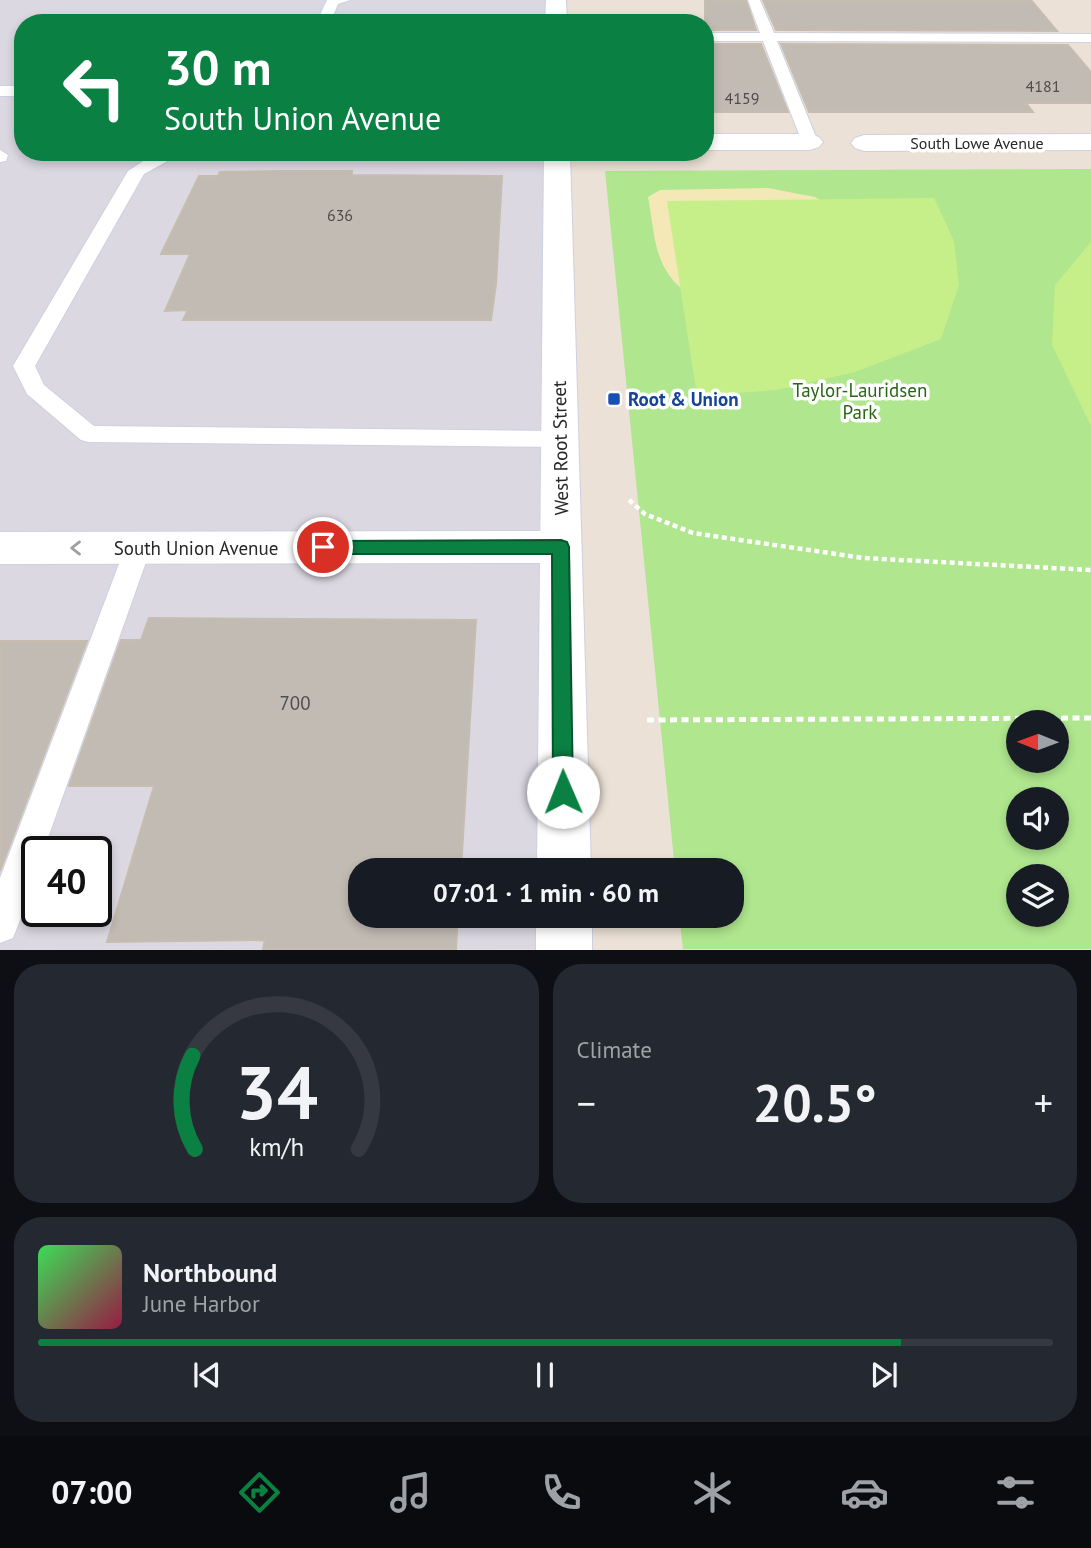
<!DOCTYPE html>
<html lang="en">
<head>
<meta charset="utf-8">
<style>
	body { margin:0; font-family:"PT Sans",sans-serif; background:#242831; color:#f1f3f6; height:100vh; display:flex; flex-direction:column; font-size:26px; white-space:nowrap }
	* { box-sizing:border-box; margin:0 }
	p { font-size:23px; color:#9ea1a6 }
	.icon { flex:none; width:38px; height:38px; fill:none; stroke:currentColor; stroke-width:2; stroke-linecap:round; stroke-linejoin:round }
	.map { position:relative; height:950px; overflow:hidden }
	.side { display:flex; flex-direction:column; gap:14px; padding:14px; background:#0d0f14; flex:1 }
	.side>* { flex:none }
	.banner { position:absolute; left:14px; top:14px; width:700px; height:147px; border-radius:28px; box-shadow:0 4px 10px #0003; background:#0b8043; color:#fff; overflow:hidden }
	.needle { width:46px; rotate:271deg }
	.tools { position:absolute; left:1006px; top:710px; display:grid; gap:14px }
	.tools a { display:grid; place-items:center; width:63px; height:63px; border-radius:50%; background:#171b24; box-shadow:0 4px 10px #0003; font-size:35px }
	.speed { position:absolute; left:21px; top:836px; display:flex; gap:14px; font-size:35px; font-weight:700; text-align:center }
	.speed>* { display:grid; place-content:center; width:91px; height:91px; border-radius:50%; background:#171b24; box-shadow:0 4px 10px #0003; line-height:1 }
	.speed .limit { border:4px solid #111; border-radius:10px; background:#fff; color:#111 }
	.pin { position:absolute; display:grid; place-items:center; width:60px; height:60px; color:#fff; margin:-30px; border:4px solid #fff; border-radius:50%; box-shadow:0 2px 7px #0007 }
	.me { position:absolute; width:77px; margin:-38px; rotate:359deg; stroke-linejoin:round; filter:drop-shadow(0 0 5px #0008) }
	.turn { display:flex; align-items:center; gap:24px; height:147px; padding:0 35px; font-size:32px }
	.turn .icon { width:91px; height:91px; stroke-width:2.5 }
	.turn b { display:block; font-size:49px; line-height:60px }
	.big { font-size:52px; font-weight:600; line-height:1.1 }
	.side .widget { flex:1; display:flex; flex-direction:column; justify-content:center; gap:10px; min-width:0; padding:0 24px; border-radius:28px; background:#242831 }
	.side .dial { align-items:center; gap:0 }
	.dial svg { height:182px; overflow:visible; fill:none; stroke:#363941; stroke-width:7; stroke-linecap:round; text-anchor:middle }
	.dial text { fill:#f1f3f6; stroke:none }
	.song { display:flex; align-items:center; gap:21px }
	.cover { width:84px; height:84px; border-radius:10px; background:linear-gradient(135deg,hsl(130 70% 55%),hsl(340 70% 35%)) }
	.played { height:7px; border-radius:4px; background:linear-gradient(90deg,#0b8043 85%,#363941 85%) }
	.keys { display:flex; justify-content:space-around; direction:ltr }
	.heat { display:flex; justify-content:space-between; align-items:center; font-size:38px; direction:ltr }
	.side .tiles { flex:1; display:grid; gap:14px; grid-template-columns:1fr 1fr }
	.widget:last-child { grid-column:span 2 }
	.trip { position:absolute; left:348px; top:858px; width:396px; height:70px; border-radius:28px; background:#171b24; box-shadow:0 4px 10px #0003; font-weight:600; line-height:70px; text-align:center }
	.tabs { display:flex; height:112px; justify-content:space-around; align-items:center; background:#090b0e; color:#9ea1a6 }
	.tabs .icon { width:49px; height:49px }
	.tabs .selected { color:#0b8043 }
	.tabs b { font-size:32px; color:#f1f3f6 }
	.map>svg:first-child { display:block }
	.industrial { fill:#dbd8e2; fill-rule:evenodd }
	.green { fill:#afe68e; fill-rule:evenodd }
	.sand { fill:#f3e8b6 }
	.pitch { fill:#c7ef89 }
	.building { fill:#c2bbb4; stroke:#c6bdb0; stroke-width:2 }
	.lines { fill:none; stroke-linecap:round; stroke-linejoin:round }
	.lane-casing { stroke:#ccd1e1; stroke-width:2 }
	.street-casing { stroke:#ccd1e1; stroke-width:2 }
	.secondary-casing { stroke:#ccd1e1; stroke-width:2 }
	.path-far1 { stroke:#fff; stroke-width:4.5; stroke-dasharray:5 3.5; stroke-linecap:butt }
	.path { stroke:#fff; stroke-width:5; stroke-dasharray:7 4.5; stroke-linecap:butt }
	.lane { fill:#fff; fill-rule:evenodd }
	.street { fill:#fff; fill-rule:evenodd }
	.secondary { fill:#fff; fill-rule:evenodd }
	.oneway { stroke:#9e9e9e }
	.route { fill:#0b8043; stroke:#07532c; stroke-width:2 }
	.transit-dot { fill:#1a4fb4; stroke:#fff; stroke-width:2.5 }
	.labels { text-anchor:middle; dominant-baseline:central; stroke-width:7; stroke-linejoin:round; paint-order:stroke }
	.number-label { font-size:16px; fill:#4e4c4a }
	.far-street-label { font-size:16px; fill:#272727; stroke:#fff }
	.park-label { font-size:19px; fill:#286614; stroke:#fff }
	.transit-label { font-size:19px; font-weight:bold; fill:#164399; stroke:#fff; text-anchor:start }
	.street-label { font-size:19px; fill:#272727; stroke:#fff }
	.near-number-label { font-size:19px; fill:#4e4c4a }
</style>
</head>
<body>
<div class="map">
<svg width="1091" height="950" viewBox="0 0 1091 950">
	<rect width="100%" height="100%" fill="#ebe1d6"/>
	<!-- industrial -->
	<path class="industrial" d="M 0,0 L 556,0 L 556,23 L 23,23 L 23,152 L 558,152 L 575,870 L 360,870 L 360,915 L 576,915 L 577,949 L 0,950 ZM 37,852 L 96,852 L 96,912 L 37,912 Z"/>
	<!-- green -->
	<path class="green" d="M 1091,169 L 1091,949 L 683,949 L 679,915 L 732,915 L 732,870 L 675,870 L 605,171 ZM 1018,723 L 1057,723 L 1057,761 L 1018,761 ZM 1018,800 L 1057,800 L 1057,838 L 1018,838 ZM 1018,877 L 1057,877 L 1057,915 L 1018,915 Z"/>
	<!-- sand -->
	<path class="sand" d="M 768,188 L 815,197 L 833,207 L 683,290 C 653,265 655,234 648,197 L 660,190 Z"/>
	<!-- pitch -->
	<g class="pitch">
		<path d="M 934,198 L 954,241 L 959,285 L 941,339 L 855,372 L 776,390 L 697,396 L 667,201 Z"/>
		<path d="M 1091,242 L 1091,426 L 1052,345 L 1055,285 Z"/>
	</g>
	<!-- building -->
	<g class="building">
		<path d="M 705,0 L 746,0 L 756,30 L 705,30 Z"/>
		<path d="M 763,0 L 1031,0 L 1057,31 L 776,30 Z"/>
		<path d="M 705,44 L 761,44 L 788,112 L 705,112 Z"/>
		<path d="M 781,44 L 1068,45 L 1091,72 L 1091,103 L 1026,103 L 1033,112 L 809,112 Z"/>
		<path d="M 279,171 L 352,171 L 352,175 L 502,176 L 496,284 L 491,320 L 183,320 L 188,310 L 165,311 L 190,254 L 161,254 L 199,176 L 218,176 L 220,172 Z"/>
		<path d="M 149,618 L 476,620 L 461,870 L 360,870 L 360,915 L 458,915 L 456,949 L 263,949 L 265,940 L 107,942 L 154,786 L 69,786 L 121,640 L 141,640 Z"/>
		<path d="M 0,641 L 87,641 L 0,871 Z"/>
	</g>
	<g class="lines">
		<!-- lane casing -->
		<g class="lane-casing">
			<g id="lane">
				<path d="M 327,0 L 350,0 L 338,4 L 330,23 L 316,23 Z"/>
				<path d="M 748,0 L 760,0 L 774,33 L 1091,34 L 1091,42 L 777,41 L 818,142 L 810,147 L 802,142 L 763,41 L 705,41 L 705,33 L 760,33 Z"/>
				<rect x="0" y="86" width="23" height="10"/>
				<path d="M 0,150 L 8,155 L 6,161 L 0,162 Z"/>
				<path d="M 157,152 L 184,152 L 144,174 L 35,366 L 44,385 L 94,426 L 559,431 L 567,433 L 571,439 L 567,445 L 559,447 L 89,442 L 81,440 L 27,394 L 13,366 L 128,171 Z"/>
				<path d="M 506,152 L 565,152 L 565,153 C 556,162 515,161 506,152 Z"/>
				<path d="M 138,538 L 147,541 L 151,548 L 43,852 L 37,852 C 37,882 24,910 13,938 L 0,943 L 0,878 L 125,548 L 129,541 Z"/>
			</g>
		</g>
		<!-- street casing -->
		<g class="street-casing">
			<g id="street">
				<path d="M 705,134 L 810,134 L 819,137 L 823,142 L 819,147 L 810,150 L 705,150 Z"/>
				<path d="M 1091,134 L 1091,150 L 864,151 L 855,148 L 851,143 L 855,138 L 864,135 Z"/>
				<path d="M 561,531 L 576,536 L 582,547 L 576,558 L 561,563 L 0,564 L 0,532 Z"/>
			</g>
		</g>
		<!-- secondary casing -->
		<g class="secondary-casing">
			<g id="secondary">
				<path d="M 546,0 L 566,0 L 567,23 L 545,23 Z"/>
				<path d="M 544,152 L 570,152 L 591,870 L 537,870 Z"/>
				<rect x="536" y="915" width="56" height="35"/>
			</g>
		</g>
		<!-- path-far1 -->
		<path class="path-far1" d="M 629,500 L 645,514 L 693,533 L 863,558 L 1091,570"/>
		<!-- path -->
		<path class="path" d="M 647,720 L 1091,718"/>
		<!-- lane -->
		<use href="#lane" class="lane"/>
		<!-- street -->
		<use href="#street" class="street"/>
		<!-- secondary -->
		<use href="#secondary" class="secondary"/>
	</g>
	<!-- one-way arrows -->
	<defs><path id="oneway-chevron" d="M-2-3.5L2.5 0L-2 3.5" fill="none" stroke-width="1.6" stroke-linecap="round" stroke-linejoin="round" transform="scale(1.75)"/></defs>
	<use class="oneway" href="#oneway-chevron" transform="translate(76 548) rotate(180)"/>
	<!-- route -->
	<path class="route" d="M 561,540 L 567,542 L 569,547 L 573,792 L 570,799 L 563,802 L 556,799 L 553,792 L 552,554 L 323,554 L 317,552 L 315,547 L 317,543 L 323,541 Z"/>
	<!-- markers -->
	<rect class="transit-dot" x="607" y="392" width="14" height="14" rx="3.5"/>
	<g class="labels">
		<!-- number labels -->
		<g class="number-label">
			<text x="1043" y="86">4181</text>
			<text x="742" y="98">4159</text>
			<text x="340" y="215">636</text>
		</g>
		<!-- far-street labels -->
		<g class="far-street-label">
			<text x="977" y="143">South Lowe Avenue</text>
		</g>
		<!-- park labels -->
		<g class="park-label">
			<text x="860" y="390">Taylor-Lauridsen<tspan x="860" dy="22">Park</tspan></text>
		</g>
		<!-- transit labels -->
		<g class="transit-label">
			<text x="628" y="399">Root &amp; Union</text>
		</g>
		<!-- street labels -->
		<g class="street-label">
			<text transform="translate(560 448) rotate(-91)">West Root Street</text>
			<text x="196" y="548">South Union Avenue</text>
		</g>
		<!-- near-number labels -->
		<g class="near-number-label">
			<text x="295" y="703">700</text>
		</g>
	</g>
</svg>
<div class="tools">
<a><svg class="needle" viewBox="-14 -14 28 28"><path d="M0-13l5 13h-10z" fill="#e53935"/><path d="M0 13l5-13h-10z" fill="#9ea1a6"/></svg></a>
<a><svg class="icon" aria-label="sound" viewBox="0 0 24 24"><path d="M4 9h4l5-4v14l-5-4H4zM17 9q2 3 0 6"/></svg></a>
<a><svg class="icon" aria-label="layers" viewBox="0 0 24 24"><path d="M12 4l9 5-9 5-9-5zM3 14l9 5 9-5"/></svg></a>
</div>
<div class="speed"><div class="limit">40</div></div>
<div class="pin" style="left:323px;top:547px;background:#d93025"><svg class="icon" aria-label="arrive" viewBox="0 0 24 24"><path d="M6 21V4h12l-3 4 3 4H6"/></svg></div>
<svg class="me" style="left:563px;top:792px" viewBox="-20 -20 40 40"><circle r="19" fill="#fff"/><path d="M0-13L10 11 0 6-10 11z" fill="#0b8043"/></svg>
<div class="trip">07:01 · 1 min · 60 m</div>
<div class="banner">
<div class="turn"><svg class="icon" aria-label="left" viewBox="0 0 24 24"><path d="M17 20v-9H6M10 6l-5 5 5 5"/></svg><div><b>30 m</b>South Union Avenue</div></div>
</div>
</div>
<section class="side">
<div class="tiles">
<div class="widget dial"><svg viewBox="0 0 100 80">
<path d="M14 69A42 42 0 1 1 86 69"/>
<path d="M14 69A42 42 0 0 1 13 28" stroke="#0b8043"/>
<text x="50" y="56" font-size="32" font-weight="700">34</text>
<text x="50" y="72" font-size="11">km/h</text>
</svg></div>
<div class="widget"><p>Climate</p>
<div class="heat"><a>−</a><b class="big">20.5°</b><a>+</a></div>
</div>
<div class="widget">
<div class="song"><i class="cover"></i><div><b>Northbound</b><p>June Harbor</p></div></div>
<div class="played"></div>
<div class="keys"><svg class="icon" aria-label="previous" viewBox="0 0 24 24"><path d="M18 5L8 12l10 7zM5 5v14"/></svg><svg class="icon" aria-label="pause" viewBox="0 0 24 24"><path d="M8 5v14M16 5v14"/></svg><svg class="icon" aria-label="next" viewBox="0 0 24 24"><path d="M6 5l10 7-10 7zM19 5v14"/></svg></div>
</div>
</div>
</section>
<nav class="tabs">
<b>07:00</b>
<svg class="icon selected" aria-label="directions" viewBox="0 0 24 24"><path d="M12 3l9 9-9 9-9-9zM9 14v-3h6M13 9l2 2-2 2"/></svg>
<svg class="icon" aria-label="music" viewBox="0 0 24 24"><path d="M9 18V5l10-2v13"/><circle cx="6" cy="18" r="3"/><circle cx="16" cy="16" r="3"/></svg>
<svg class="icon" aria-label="phone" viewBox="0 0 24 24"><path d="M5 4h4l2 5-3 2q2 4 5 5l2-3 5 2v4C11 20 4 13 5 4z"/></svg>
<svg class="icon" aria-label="climate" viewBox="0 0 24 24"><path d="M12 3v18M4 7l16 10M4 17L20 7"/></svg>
<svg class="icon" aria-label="car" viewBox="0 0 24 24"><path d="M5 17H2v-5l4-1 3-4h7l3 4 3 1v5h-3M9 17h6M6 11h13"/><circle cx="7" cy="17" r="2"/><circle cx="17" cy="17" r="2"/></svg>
<svg class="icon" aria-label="filters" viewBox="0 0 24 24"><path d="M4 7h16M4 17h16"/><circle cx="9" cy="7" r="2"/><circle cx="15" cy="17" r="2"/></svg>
</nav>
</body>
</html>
